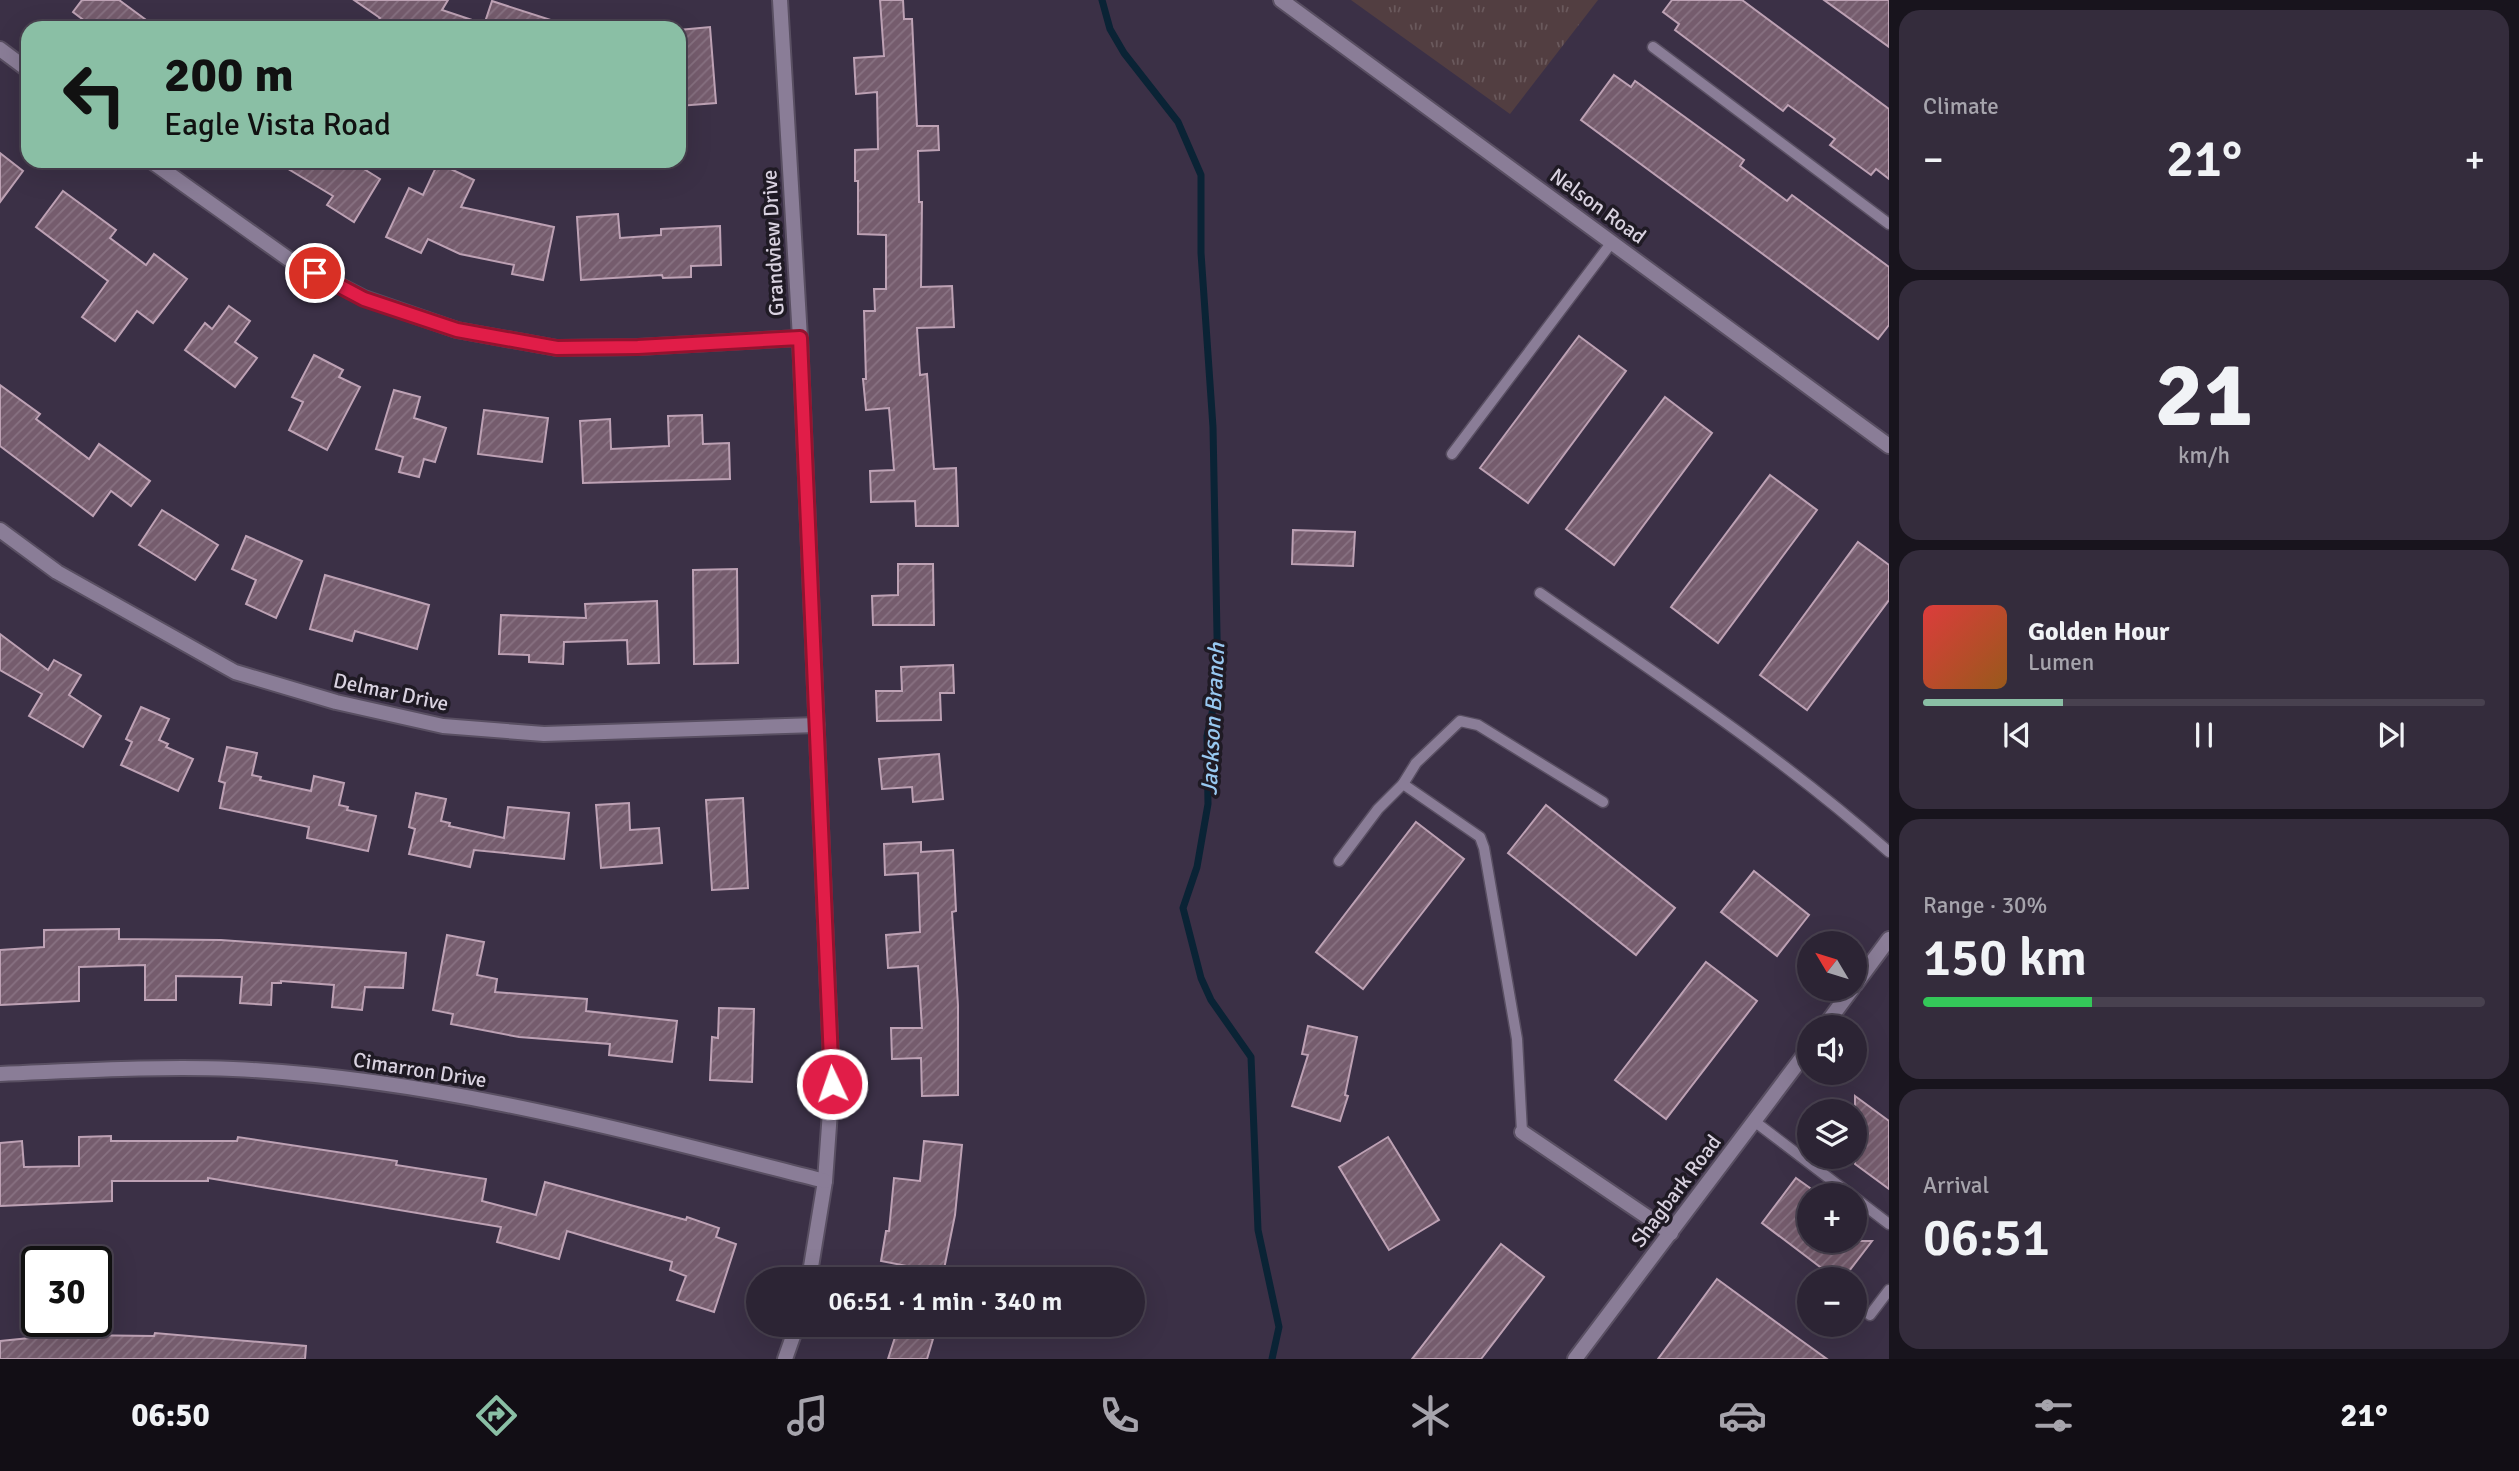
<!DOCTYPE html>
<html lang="en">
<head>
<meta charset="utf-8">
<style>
	body { margin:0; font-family:Signika,sans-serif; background:#342c3c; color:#f1f3f6; height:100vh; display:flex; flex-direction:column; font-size:26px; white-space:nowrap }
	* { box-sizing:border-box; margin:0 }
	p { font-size:23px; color:#a6a4ac }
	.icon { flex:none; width:38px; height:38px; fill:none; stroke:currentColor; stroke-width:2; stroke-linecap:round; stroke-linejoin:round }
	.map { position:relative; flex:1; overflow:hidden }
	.sheet { display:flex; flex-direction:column; gap:10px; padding:10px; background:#18141d; width:630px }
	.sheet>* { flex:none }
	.banner { position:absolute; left:21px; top:21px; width:665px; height:147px; border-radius:21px; box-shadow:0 7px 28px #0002,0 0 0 2px #48414f; background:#8abfa5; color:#111; overflow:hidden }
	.needle { width:46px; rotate:308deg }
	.tools { position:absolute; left:1797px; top:931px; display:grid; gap:14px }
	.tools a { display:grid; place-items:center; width:70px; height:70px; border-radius:50%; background:#2c2434; box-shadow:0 7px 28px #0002,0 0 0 2px #48414f; font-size:35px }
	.speed { position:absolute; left:21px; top:1246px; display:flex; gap:14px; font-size:35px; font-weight:700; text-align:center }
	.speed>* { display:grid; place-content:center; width:91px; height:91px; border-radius:50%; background:#2c2434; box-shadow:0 7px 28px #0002,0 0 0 2px #48414f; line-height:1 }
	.speed .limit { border:4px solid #111; border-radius:10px; background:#fff; color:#111 }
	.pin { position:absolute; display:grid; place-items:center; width:60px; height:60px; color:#fff; margin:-30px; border:4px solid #fff; border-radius:50%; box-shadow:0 2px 7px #0007 }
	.me { position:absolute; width:77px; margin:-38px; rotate:357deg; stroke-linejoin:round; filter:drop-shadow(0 0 5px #0008) }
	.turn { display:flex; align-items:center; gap:24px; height:147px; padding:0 28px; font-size:32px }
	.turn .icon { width:91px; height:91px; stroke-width:2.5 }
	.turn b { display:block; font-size:49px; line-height:60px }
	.big { font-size:52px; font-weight:600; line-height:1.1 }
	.sheet .card { flex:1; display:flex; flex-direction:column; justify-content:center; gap:10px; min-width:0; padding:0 24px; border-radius:21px; background:#342c3c }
	.sheet .dial { align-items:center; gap:0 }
	.dial b { font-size:91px; line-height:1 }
	.song { display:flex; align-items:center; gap:21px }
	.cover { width:84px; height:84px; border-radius:10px; background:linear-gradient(135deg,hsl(0 70% 55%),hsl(30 70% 35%)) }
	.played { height:7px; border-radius:4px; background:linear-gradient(90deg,#8abfa5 25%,#48414f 25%) }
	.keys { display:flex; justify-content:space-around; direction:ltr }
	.heat { display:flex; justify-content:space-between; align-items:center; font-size:38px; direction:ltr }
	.charge { height:10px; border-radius:5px; background:linear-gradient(90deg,#34c759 30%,#48414f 0) }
	.trip { position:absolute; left:746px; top:1267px; width:399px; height:70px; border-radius:35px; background:#2c2434; box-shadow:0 7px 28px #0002,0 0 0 2px #48414f; font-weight:600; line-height:70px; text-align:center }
	.tabs { display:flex; height:112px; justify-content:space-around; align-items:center; background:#120e15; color:#a6a4ac }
	.tabs .icon { width:49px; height:49px }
	.tabs .current { color:#8abfa5 }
	.tabs b { font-size:32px; color:#f1f3f6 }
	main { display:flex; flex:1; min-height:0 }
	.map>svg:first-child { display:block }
	.grass { fill:url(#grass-tufts) }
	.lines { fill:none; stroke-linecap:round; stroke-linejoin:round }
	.stream { stroke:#0a2335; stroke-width:7 }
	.building { fill:url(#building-hatch); stroke:#bda1b4; stroke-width:2 }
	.service-casing { stroke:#594f62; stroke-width:13 }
	.minor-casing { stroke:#594f62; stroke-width:18 }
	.tertiary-casing { stroke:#594f62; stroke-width:18 }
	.service { stroke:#8a7d97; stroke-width:10 }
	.minor { stroke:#8a7d97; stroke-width:14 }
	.tertiary { stroke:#8a7d97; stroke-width:14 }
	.route-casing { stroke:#92132f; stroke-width:18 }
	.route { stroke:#e11d48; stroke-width:12 }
	.labels { text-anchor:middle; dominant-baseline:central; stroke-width:7; stroke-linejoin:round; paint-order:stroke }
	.street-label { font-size:21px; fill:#d9d2e0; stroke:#1f1a24 }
	.water-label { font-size:23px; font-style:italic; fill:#98c8f0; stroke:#1f1a24 }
</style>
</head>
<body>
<main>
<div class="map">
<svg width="1889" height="1359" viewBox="0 0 1889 1359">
	<defs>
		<pattern id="grass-tufts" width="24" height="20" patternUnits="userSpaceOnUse" patternTransform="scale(1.75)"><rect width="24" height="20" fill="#523e41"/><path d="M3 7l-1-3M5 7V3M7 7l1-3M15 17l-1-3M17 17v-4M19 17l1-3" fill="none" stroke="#6a595c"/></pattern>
		<pattern id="building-hatch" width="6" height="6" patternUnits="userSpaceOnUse" patternTransform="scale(1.75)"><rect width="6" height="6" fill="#755c6d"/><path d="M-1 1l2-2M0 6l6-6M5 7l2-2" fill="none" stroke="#887282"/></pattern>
	</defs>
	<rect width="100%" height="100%" fill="#3b3046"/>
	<!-- grass -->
	<path class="grass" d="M 1351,0 L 1598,0 L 1510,114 Z"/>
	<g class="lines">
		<!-- stream -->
		<path class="stream" d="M 1102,0 L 1110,29 L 1124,53 L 1178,122 L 1201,175 L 1201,253 L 1213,427 L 1218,686 L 1207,736 L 1208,804 L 1197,867 L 1183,908 L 1201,978 L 1211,1000 L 1251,1057 L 1258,1230 L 1279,1327 L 1272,1359"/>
	</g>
	<!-- building -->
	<g class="building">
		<path d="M 82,0 L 119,0 L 157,28 L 94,28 L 73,12 Z"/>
		<path d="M 354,0 L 448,0 L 442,10 L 484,24 L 483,28 L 373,28 L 380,18 Z"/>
		<path d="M 880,0 L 903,0 L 904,19 L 912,19 L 917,126 L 938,126 L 939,150 L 918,151 L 919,202 L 922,202 L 921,287 L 952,286 L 954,327 L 917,328 L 920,375 L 927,374 L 934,469 L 956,468 L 958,526 L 916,526 L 915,501 L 871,502 L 870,471 L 894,470 L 889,408 L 866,410 L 863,379 L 866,379 L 864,311 L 875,311 L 874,289 L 886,289 L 886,235 L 858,234 L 858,181 L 855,181 L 855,150 L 878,149 L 877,92 L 856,94 L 854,58 L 884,56 Z"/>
		<path d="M 1672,0 L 1742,0 L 1889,109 L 1889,179 L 1876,169 L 1871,175 L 1830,145 L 1835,139 L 1788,105 L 1783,111 L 1675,30 L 1679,24 L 1663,12 Z"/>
		<path d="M 1824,0 L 1889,0 L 1889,47 Z"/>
		<path d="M 492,1 L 563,24 L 562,28 L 483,28 Z"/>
		<path d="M 710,27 L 716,103 L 679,106 L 679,30 Z"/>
		<path d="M 1614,75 L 1631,87 L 1635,81 L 1744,160 L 1740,166 L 1787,201 L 1792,195 L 1889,267 L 1889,325 L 1878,339 L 1581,120 Z"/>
		<path d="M 0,153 L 23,171 L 0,202 Z"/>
		<path d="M 275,161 L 351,161 L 380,179 L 354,222 L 327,205 L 333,196 Z"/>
		<path d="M 438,163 L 474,180 L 461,207 L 554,227 L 543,280 L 512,274 L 514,265 L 460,254 L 428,239 L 421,253 L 386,237 L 409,188 L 423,195 Z"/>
		<path d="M 63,191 L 116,230 L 110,238 L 146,265 L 154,254 L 187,279 L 153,323 L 137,311 L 115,341 L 82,317 L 108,281 L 36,227 Z"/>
		<path d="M 618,214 L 620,238 L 661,235 L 661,229 L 720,226 L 721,265 L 691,266 L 691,277 L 663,278 L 662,275 L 581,280 L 577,217 Z"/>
		<path d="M 229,306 L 250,321 L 235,342 L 257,358 L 235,387 L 185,350 L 205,323 L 212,329 Z"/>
		<path d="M 1579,336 L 1626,371 L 1528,503 L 1480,468 Z"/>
		<path d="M 314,355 L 343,370 L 339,377 L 360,387 L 327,450 L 289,430 L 303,402 L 292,397 Z"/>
		<path d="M 0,385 L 40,414 L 36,419 L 89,459 L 99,444 L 150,481 L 131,506 L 111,491 L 93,516 L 0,446 Z"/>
		<path d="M 394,390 L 420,397 L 414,418 L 446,428 L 435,462 L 424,459 L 419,477 L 399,472 L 403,457 L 376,449 Z"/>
		<path d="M 1665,397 L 1712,433 L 1614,565 L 1566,529 Z"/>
		<path d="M 484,410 L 548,418 L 542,462 L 478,454 Z"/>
		<path d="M 702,415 L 703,444 L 729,443 L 730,479 L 583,483 L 580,421 L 610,419 L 611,449 L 669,446 L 668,416 Z"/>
		<path d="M 1770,475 L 1817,510 L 1718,643 L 1671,607 Z"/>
		<path d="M 162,510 L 218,545 L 195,580 L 139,545 Z"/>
		<path d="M 1293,530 L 1355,532 L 1353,566 L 1292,564 Z"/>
		<path d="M 246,536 L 302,561 L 276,618 L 246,604 L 256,580 L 232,569 Z"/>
		<path d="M 1858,542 L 1889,565 L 1889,600 L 1807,710 L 1760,675 Z"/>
		<path d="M 898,564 L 933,564 L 934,625 L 873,625 L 872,596 L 898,595 Z"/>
		<path d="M 737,569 L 738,663 L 694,664 L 693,570 Z"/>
		<path d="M 325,575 L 429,605 L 417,649 L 355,631 L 352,641 L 310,629 Z"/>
		<path d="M 657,601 L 659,663 L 628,664 L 627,640 L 564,642 L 563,664 L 529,662 L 529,655 L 499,654 L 501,615 L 586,618 L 585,604 Z"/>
		<path d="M 0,634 L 48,670 L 54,660 L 81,675 L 69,695 L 101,716 L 83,747 L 29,716 L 42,694 L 0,670 Z"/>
		<path d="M 953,665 L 954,693 L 940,693 L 941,720 L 877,721 L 876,691 L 902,691 L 901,667 Z"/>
		<path d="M 141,707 L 169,719 L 159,740 L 168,744 L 166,747 L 193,759 L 178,791 L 121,765 L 132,742 L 126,739 Z"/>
		<path d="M 227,747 L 257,753 L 252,775 L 261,777 L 260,780 L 311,791 L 314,776 L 344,783 L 339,805 L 348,807 L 347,810 L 376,816 L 368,851 L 307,838 L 309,827 L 220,808 L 225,783 L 219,781 Z"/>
		<path d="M 939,754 L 943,799 L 913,802 L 912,787 L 882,789 L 879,759 Z"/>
		<path d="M 416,793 L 446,799 L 441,821 L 450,823 L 449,826 L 504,838 L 508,807 L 569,813 L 564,859 L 474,850 L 470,867 L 409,854 L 415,829 L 409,827 Z"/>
		<path d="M 743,798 L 748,888 L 712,890 L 706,800 Z"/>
		<path d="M 629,803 L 630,830 L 659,828 L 662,863 L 601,868 L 596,805 Z"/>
		<path d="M 1546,805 L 1675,908 L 1636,955 L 1508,853 Z"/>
		<path d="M 1416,822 L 1464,859 L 1363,989 L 1316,952 Z"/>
		<path d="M 921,842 L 921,852 L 953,850 L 956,911 L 952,912 L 958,1005 L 958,1095 L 922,1096 L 921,1058 L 892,1059 L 891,1028 L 922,1028 L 918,966 L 888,968 L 886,935 L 920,932 L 918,873 L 885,875 L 884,844 Z"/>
		<path d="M 1754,871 L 1809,915 L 1777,956 L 1721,912 Z"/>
		<path d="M 119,929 L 119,939 L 221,940 L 406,953 L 403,988 L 365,987 L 362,1010 L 332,1007 L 334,985 L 281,981 L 281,983 L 272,983 L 271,1005 L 240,1003 L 242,977 L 176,976 L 176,1000 L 145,1000 L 145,965 L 79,967 L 79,1001 L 0,1005 L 0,950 L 44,947 L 44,930 Z"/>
		<path d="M 447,935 L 484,942 L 477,975 L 497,979 L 495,992 L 587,999 L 586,1011 L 677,1021 L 672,1062 L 609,1055 L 610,1044 L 519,1037 L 451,1024 L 453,1014 L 433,1010 Z"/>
		<path d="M 1706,962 L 1757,1001 L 1666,1119 L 1615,1080 Z"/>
		<path d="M 719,1008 L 754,1009 L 752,1082 L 710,1080 L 712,1037 L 718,1038 Z"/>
		<path d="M 1308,1026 L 1357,1037 L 1345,1095 L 1348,1096 L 1340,1121 L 1292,1106 L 1308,1055 L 1302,1054 Z"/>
		<path d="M 1855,1096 L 1889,1121 L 1889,1189 L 1855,1164 Z"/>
		<path d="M 111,1136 L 111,1141 L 237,1141 L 238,1137 L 397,1161 L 396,1165 L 486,1179 L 482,1201 L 536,1215 L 545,1182 L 686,1220 L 687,1217 L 719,1228 L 716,1237 L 736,1244 L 714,1312 L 677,1300 L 686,1276 L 670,1270 L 672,1262 L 567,1231 L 559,1259 L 497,1242 L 501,1227 L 208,1178 L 208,1181 L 112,1181 L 112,1201 L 0,1206 L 0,1143 L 22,1141 L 24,1167 L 79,1166 L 79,1137 Z"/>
		<path d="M 1388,1137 L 1439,1220 L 1389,1250 L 1339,1167 Z"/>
		<path d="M 924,1141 L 962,1145 L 955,1215 L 942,1279 L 904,1279 L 907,1266 L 881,1261 L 886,1231 L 889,1231 L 894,1178 L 920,1181 Z"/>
		<path d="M 1796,1178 L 1810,1188 L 1810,1241 L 1872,1241 L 1843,1279 L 1836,1279 L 1762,1223 Z"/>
		<path d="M 1501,1244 L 1544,1277 L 1481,1359 L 1412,1359 Z"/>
		<path d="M 1717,1279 L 1795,1336 L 1827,1359 L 1658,1359 Z"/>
		<path d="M 49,1328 L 73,1328 L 73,1335 L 154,1336 L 155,1333 L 306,1346 L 305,1359 L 0,1359 L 0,1341 L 49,1336 Z"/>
		<path d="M 898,1328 L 933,1339 L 927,1359 L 888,1359 Z"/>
	</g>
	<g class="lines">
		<!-- service casing -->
		<g class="service-casing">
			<g id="service">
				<path d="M 1653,47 L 1889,224"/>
				<path d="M 1452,454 L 1612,242"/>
				<path d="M 1540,593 C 1659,676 1781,756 1889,852"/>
				<path d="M 1339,861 L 1378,809 L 1403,784"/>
				<path d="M 1754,1121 L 1851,1195"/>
				<path d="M 1522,1132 L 1517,1039 L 1484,848 L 1480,837 L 1403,784 L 1416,763 L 1460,721 L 1478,725 L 1603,802"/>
				<path d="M 1855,1198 L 1889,1224"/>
				<path d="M 1870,1315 L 1889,1290"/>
			</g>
		</g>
		<!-- minor casing -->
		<g class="minor-casing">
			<g id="minor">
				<path d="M 780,0 L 800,338 L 832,1084 L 825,1181 L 809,1279"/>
				<path d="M 0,49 L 28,70"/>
				<path d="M 151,161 L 290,260 L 364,298 L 457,330 L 557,348 L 638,347 L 800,338"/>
				<path d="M 0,530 L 57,572 L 235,672 L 336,702 L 443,726 L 544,734 L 817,725"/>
				<path d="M 1855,985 L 1889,939"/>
				<path d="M 1824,1027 L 1852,989"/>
				<path d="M 0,1074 C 77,1071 155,1066 233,1069 C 434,1078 631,1132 825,1181"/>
				<path d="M 1522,1132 L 1671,1233"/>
				<path d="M 785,1359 L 797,1325"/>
				<path d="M 1575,1359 L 1810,1047"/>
			</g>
		</g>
		<!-- tertiary casing -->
		<g class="tertiary-casing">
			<path id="tertiary" d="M 1281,0 L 1889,446"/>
		</g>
		<!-- service -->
		<use href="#service" class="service"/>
		<!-- minor -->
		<use href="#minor" class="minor"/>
		<!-- tertiary -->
		<use href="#tertiary" class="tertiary"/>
	</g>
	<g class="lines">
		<!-- route casing -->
		<g class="route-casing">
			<path id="route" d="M 315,273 L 364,299 L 457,330 L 557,348 L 638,347 L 800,338 L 832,1084"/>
		</g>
		<!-- route -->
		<use href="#route" class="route"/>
	</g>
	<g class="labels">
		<!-- street labels -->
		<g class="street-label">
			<text transform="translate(1598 206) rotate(36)">Nelson Road</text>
			<text transform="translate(773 243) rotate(-93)">Grandview Drive</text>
			<text transform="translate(391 692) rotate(12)">Delmar Drive</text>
			<text transform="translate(420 1070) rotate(9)">Cimarron Drive</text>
			<text transform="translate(1676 1191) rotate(-53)">Shagbark Road</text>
		</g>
		<!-- water labels -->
		<g class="water-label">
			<text transform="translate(1213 719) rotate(-87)">Jackson Branch</text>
		</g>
	</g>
</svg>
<div class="tools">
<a><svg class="needle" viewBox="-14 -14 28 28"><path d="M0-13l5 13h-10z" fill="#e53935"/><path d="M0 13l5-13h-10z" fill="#a6a4ac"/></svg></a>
<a><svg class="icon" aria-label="sound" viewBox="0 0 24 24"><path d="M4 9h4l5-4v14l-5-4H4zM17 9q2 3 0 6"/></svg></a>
<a><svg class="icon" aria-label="layers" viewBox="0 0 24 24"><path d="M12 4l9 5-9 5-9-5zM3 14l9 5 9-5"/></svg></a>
<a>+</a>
<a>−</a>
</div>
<div class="speed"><div class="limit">30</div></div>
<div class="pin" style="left:315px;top:273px;background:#d93025"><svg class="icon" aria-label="arrive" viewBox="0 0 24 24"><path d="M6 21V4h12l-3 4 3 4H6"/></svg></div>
<svg class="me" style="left:832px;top:1084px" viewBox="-20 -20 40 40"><circle r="17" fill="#e11d48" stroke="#fff" stroke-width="3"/><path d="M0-11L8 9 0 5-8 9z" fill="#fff"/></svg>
<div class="trip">06:51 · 1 min · 340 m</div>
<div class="banner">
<div class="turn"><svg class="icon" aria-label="left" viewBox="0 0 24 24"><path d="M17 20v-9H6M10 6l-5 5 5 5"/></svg><div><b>200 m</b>Eagle Vista Road</div></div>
</div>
</div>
<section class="sheet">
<div class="card"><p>Climate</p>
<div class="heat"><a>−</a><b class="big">21°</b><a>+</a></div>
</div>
<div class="card dial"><b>21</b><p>km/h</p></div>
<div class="card">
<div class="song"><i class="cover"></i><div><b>Golden Hour</b><p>Lumen</p></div></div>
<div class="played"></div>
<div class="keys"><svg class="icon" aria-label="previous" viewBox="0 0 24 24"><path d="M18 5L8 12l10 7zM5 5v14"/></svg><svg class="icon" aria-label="pause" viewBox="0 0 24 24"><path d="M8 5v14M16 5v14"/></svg><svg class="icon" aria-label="next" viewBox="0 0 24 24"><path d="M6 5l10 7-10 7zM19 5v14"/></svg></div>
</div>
<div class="card"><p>Range · 30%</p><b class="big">150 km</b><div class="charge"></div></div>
<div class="card"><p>Arrival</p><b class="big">06:51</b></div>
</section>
</main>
<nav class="tabs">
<b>06:50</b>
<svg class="icon current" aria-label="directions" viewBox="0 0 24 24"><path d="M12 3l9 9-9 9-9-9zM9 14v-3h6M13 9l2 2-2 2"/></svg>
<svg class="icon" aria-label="music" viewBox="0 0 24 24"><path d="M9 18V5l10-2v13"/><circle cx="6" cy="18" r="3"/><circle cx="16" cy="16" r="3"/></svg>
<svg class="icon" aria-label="phone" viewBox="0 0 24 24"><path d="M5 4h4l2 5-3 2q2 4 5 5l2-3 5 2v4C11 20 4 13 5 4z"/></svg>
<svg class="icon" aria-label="climate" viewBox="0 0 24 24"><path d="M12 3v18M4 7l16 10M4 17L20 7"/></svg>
<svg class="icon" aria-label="car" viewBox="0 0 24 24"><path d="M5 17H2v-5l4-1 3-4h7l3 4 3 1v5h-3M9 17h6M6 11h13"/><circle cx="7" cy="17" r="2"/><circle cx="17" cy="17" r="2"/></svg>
<svg class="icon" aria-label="filters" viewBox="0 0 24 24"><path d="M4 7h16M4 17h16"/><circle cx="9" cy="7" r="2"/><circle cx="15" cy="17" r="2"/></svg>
<b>21°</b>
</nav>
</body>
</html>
